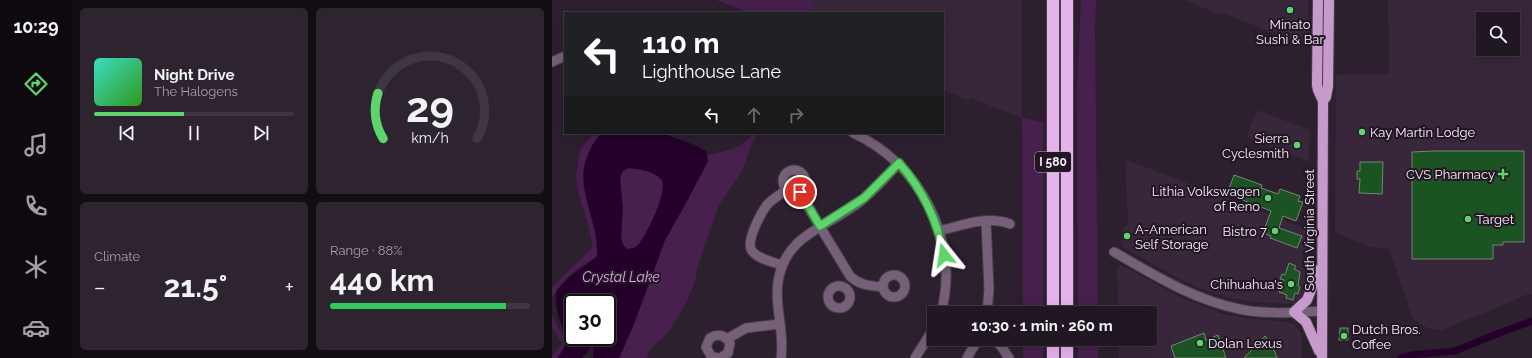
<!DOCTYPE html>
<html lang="en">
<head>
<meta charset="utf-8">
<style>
	body { margin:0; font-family:Raleway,sans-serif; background:#2d242f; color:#f1f3f6; height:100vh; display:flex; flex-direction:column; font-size:15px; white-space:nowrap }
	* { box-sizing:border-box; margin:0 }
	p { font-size:13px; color:#a29fa5 }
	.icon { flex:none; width:22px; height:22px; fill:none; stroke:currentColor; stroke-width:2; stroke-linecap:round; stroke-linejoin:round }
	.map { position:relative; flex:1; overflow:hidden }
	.details { display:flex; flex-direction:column; gap:8px; padding:8px; background:#120d13; width:480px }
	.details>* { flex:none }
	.top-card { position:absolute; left:12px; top:12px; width:380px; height:122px; border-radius:0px; box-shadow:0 4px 16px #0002,0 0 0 1px #3e3640; background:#202124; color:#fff; overflow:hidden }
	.buttons { position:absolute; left:924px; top:12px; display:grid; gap:8px }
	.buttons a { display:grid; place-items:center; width:44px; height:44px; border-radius:0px; background:#211722; box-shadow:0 4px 16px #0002,0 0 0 1px #3e3640; font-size:20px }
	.speed { position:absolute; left:12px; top:294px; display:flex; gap:8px; font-size:20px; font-weight:700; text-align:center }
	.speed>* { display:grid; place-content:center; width:52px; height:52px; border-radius:50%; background:#211722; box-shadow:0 4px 16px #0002,0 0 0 1px #3e3640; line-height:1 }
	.speed .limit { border:2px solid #111; border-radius:6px; background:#fff; color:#111 }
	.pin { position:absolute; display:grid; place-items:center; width:34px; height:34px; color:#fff; margin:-17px; border:2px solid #fff; border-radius:50%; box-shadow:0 1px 4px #0007 }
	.me { position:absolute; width:44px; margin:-22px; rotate:345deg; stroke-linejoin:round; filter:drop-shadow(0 0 3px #0008) }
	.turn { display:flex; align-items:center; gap:14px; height:84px; padding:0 12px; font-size:18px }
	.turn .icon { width:52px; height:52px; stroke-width:2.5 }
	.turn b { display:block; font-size:28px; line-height:34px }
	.lanes { display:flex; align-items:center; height:38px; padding:0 12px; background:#0003; justify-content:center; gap:20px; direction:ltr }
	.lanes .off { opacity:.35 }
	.big { font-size:30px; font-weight:700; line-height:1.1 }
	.details .card { flex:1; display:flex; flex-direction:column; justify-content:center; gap:6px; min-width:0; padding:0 14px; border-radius:6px; background:#2d242f }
	.details .dial { align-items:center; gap:0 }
	.dial svg { height:104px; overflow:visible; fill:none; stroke:#3e3640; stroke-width:7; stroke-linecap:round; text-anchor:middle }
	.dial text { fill:#f1f3f6; stroke:none }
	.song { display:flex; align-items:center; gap:12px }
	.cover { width:48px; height:48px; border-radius:6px; background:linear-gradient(135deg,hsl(170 70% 55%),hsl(110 70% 35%)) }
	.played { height:4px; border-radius:2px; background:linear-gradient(90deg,#5ed56c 45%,#3e3640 45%) }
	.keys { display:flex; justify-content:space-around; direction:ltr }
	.heat { display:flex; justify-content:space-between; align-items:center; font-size:22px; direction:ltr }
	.charge { height:6px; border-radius:3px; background:linear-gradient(90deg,#34c759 88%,#3e3640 0) }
	.details .tiles { flex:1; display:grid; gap:8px; grid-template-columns:repeat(2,1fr) }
	.trip { position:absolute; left:375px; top:306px; width:230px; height:40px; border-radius:0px; background:#211722; box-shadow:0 4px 16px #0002,0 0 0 1px #3e3640; font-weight:700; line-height:40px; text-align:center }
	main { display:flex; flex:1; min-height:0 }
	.menu { display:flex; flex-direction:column; width:72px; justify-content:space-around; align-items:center; background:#0d090e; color:#a29fa5 }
	.menu .icon { width:28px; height:28px }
	.menu .current { color:#5ed56c }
	.menu b { font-size:18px; color:#f1f3f6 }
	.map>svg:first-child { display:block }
	.built { fill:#38263a; fill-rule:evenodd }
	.green { fill:#47204d }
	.water { fill:#25002b; fill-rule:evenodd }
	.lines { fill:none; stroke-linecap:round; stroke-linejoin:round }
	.canal { stroke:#25002b; stroke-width:7 }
	.building { fill:#1b5322; stroke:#758675 }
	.minor-casing { stroke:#493c4a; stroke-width:11 }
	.major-casing { stroke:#493c4a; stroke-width:12 }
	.highway-casing { stroke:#493c4a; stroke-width:14 }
	.minor { stroke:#756077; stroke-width:9 }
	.major { stroke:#c69bcb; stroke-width:10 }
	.highway { stroke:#e6b2ec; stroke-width:12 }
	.route-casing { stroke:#3d8a46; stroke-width:10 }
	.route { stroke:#5ed56c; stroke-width:7 }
	.poi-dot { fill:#5ed56c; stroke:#221624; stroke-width:1.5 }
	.labels { text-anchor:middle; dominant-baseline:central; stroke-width:4; stroke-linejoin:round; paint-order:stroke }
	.shield { fill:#221624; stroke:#b8aeb9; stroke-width:1 }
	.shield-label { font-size:12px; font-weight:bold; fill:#f8eff9 }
	.poi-label { font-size:13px; fill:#f8eff9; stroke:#221624; text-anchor:start }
	.street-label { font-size:13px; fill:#f8eff9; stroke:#221624 }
	.water-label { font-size:14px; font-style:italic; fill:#e8a4f0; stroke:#221624 }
</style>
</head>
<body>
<main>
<nav class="menu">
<b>10:29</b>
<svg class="icon current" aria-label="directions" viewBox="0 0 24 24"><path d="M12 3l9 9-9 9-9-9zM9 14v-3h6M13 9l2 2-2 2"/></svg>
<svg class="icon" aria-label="music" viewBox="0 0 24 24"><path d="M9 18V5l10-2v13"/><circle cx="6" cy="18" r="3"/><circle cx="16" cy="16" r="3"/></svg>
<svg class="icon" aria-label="phone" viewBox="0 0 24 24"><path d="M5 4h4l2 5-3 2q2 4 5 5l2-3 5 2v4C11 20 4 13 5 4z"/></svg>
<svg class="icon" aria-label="climate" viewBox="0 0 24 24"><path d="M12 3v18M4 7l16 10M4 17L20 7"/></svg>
<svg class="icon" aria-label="car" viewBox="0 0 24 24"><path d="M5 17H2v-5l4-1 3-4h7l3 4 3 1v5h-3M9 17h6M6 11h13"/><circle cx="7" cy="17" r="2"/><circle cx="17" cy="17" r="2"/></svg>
</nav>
<section class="details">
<div class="tiles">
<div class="card">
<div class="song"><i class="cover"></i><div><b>Night Drive</b><p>The Halogens</p></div></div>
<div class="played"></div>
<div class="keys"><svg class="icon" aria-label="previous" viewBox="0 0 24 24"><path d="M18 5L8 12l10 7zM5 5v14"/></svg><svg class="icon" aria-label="pause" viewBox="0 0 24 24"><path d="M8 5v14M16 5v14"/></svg><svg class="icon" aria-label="next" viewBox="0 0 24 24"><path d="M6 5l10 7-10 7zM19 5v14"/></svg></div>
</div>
<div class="card dial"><svg viewBox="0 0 100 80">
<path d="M14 69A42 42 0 1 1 86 69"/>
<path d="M14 69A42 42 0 0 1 10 34" stroke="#5ed56c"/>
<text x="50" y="56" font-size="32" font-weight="700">29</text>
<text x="50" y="72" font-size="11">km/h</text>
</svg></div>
<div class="card"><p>Climate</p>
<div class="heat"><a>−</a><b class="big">21.5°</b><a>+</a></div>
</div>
<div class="card"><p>Range · 88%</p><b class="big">440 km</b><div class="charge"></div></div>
</div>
</section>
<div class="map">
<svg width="980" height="358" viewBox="0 0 980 358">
	<rect width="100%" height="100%" fill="#2c1f2e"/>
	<!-- built -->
	<g class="built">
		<path d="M 263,0 L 470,0 L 470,118 L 419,98 L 417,101 L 391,90 L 391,13 L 258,13 Z"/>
		<path d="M 632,0 L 756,0 L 756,46 L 670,13 L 669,15 Z"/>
		<path d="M 836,0 L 980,0 L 980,294 L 973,295 L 938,311 L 889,330 L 878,329 L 869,325 L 861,319 L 837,249 L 818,247 L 783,232 L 784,75 L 837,74 ZM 931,19 L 961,19 L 961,49 L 931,49 Z"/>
		<path d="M 705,110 L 758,130 L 757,162 L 694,137 Z"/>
		<path d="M 573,161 L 578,161 L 757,230 L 755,233 L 755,250 L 751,254 L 750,266 L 754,271 L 755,274 L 753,295 L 748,302 L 739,304 L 699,302 L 676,298 L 647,288 L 622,276 L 571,247 L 570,230 L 576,223 Z"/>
		<path d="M 569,265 L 634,300 L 663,310 L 664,312 L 679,316 L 681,315 L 691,318 L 736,322 L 745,326 L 750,336 L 750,358 L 567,358 L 567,339 L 598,339 L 598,313 L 566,313 L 565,266 Z"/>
	</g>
	<!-- green -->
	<g class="green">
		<path d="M 164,0 L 263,0 L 258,13 L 199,13 Z"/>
		<path d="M 529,0 L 544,0 L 543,30 L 546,313 L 526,313 L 525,90 Z"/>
		<path d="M 470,118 L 491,122 L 491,313 L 471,313 Z"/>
		<path d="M 43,133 L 51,133 L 47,136 L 33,193 L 44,238 L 45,256 L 22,271 L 5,290 L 0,298 L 0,287 L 39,249 L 40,241 L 35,220 L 27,196 L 24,177 L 28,149 Z"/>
		<path d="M 201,133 L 206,133 L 199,146 L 190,171 L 167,205 L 145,268 L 143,282 L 134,303 L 120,327 L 112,337 L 98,349 L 95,358 L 67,358 L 82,324 L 113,240 L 149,175 L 156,161 L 156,155 C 174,151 189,149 201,133 Z"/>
		<path d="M 77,168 C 87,169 102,171 109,180 C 119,192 93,233 86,245 L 81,248 L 75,249 L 71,245 L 69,237 L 69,194 L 68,177 L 71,171 Z"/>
		<path d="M 0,315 L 14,341 L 13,346 L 6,358 L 0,358 L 0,356 L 10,343 L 0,328 Z"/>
		<rect x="471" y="339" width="20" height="19"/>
		<rect x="526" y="339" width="20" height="19"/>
	</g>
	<!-- water -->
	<path class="water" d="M 51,133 L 110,133 L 145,146 L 154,151 L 156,161 L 133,205 L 113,240 L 82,324 L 67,358 L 41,358 L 41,349 L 46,337 L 55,337 L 55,321 L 61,310 L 61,306 L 49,299 L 42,300 L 38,303 L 21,303 L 21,337 L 41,337 L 37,350 L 30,358 L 6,358 C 8,353 14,347 14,341 C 13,325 0,313 5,290 C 17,274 32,268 45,256 C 45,249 45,243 44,237 C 39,206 22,180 38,150 C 41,143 45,137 51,133 ZM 77,168 C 87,169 102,171 109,179 C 117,189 95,236 86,245 C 83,248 79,249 75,249 L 71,245 L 69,237 L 71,210 L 68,177 L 71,171 Z"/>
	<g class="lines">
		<!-- canal -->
		<path class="canal" d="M 849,358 L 859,355 L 903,351 L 947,333 L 980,321"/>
	</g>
	<!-- building -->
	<g class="building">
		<path d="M 881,151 L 972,151 L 972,242 L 951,242 L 951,245 L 941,245 L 941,259 L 860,259 L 860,152 Z"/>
		<path d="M 808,162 L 831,162 L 830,194 L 807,193 L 808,179 L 805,179 L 805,171 L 808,171 Z"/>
		<path d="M 682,175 L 710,185 L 709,188 L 726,194 L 728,189 L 748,196 L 746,201 L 751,202 L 744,221 L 731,216 L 727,228 L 750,236 L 745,248 L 718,238 L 719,236 L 711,233 L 719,211 L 675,194 Z"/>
		<path d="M 737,263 L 744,266 L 742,269 L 748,272 L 746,286 L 748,287 L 746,294 L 743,293 L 741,300 L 734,298 L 735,295 L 727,292 L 732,280 L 728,279 L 730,274 L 733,275 Z"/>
		<path d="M 788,328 L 796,328 L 796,340 L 787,340 Z"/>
		<path d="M 652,333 L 654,340 L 666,335 L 674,358 L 623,358 L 619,346 Z"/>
		<path d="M 713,336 L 721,347 L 725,358 L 692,358 Z"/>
	</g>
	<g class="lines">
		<!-- minor casing -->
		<g class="minor-casing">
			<g id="minor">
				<path d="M 0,62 L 13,56"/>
				<path d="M 301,133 C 368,163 409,241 389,313"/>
				<circle cx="242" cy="181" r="11"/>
				<path d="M 247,192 L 298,276 C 307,285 318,286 331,287"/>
				<path d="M 434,221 L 437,289 L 435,313"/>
				<path d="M 386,231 C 409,226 435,215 458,224"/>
				<path d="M 562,252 C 604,276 640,299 687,309 C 714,315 743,312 770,311"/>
				<path d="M 230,265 C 221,262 206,259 200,251 C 193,242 209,213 215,205 C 220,199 228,195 234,190"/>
				<circle cx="342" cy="286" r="11"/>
				<circle cx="287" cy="297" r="11"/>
				<path d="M 175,339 L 194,328 L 228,324"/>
				<path d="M 440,339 L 449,346 L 457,358"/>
				<path d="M 166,358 L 159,356 L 154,347 L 158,338 C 166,333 173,335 178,343 L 176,353 L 168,358"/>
				<path d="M 229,358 C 233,332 222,307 226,282 C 233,235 273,228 305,204 C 321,192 334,177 347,163"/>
				<path d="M 363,358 L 382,328"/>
				<path d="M 415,358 L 426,339"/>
			</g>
		</g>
		<!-- major casing -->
		<g class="major-casing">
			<g id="major">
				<path d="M 766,0 L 765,85 L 766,90 L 771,101 L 770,358"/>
				<path d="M 771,101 L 774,97 L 776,86 L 777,0"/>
				<path d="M 767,270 L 755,300 L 742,312 L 754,322 L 767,351"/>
			</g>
		</g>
		<!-- highway casing -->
		<g class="highway-casing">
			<g id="highway">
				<path d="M 501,0 L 501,313"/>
				<path d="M 515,0 L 515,313"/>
				<path d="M 501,339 L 501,358"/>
				<path d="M 515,339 L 515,358"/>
			</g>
		</g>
		<!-- minor -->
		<use href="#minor" class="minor"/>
		<!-- major -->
		<use href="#major" class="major"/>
		<!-- highway -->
		<use href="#highway" class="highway"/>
	</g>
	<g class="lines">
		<!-- route casing -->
		<g class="route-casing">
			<path id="route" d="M 248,192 L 268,226 L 312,198 L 347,163 C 371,190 385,219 392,255"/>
		</g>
		<!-- route -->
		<use href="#route" class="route"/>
	</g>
	<!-- markers -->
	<g class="poi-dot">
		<circle cx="738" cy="10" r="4"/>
		<circle cx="810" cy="132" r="4"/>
		<circle cx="745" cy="145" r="4"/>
		<path d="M949 168h4v4h4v4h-4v4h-4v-4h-4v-4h4z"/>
		<circle cx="716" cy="198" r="4"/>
		<circle cx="916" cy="219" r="4"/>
		<circle cx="723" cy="231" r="4"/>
		<circle cx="575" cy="236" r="4"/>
		<circle cx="739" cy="284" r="4"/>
		<circle cx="792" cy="336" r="4"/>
		<circle cx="648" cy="343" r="4"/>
	</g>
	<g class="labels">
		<!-- shield labels -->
		<rect class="shield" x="483" y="152" width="36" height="20" rx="3"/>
		<g class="shield-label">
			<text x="501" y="162">I 580</text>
		</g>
		<!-- poi labels -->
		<g class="poi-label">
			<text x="738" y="24" text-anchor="middle">Minato<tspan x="738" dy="15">Sushi &amp; Bar</tspan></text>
			<text x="818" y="132">Kay Martin Lodge</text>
			<text x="737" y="138" text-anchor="end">Sierra<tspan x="737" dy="15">Cyclesmith</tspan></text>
			<text x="943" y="174" text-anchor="end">CVS Pharmacy</text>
			<text x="708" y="191" text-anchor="end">Lithia Volkswagen<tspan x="708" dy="15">of Reno</tspan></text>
			<text x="924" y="219">Target</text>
			<text x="583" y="229">A-American<tspan x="583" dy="15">Self Storage</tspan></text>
			<text x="715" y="231" text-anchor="end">Bistro 7</text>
			<text x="731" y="284" text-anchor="end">Chihuahua's</text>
			<text x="800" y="329">Dutch Bros.<tspan x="800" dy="15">Coffee</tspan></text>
			<text x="656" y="343">Dolan Lexus</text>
		</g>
		<!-- street labels -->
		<g class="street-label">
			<text transform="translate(757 230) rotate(-90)">South Virginia Street</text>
		</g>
		<!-- water labels -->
		<g class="water-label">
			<text x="69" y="277">Crystal Lake</text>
		</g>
	</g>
</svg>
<div class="buttons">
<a><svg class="icon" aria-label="search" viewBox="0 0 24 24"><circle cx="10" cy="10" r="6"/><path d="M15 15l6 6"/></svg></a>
</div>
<div class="speed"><div class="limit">30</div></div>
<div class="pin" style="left:248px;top:192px;background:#d93025"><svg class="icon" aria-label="arrive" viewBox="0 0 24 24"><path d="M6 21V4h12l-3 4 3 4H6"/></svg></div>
<svg class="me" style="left:392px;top:255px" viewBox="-20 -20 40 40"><path d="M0-17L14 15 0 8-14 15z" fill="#5ed56c" stroke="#fff" stroke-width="4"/></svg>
<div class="trip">10:30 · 1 min · 260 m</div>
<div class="top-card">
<div class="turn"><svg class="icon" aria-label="left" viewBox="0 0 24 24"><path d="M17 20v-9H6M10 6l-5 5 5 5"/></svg><div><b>110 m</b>Lighthouse Lane</div></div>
<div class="lanes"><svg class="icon" aria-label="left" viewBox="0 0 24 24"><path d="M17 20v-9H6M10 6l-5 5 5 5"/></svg><svg class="icon off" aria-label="ahead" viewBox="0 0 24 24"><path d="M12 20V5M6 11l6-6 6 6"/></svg><svg class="icon off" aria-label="right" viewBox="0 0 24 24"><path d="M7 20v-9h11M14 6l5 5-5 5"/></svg></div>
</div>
</div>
</main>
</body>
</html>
